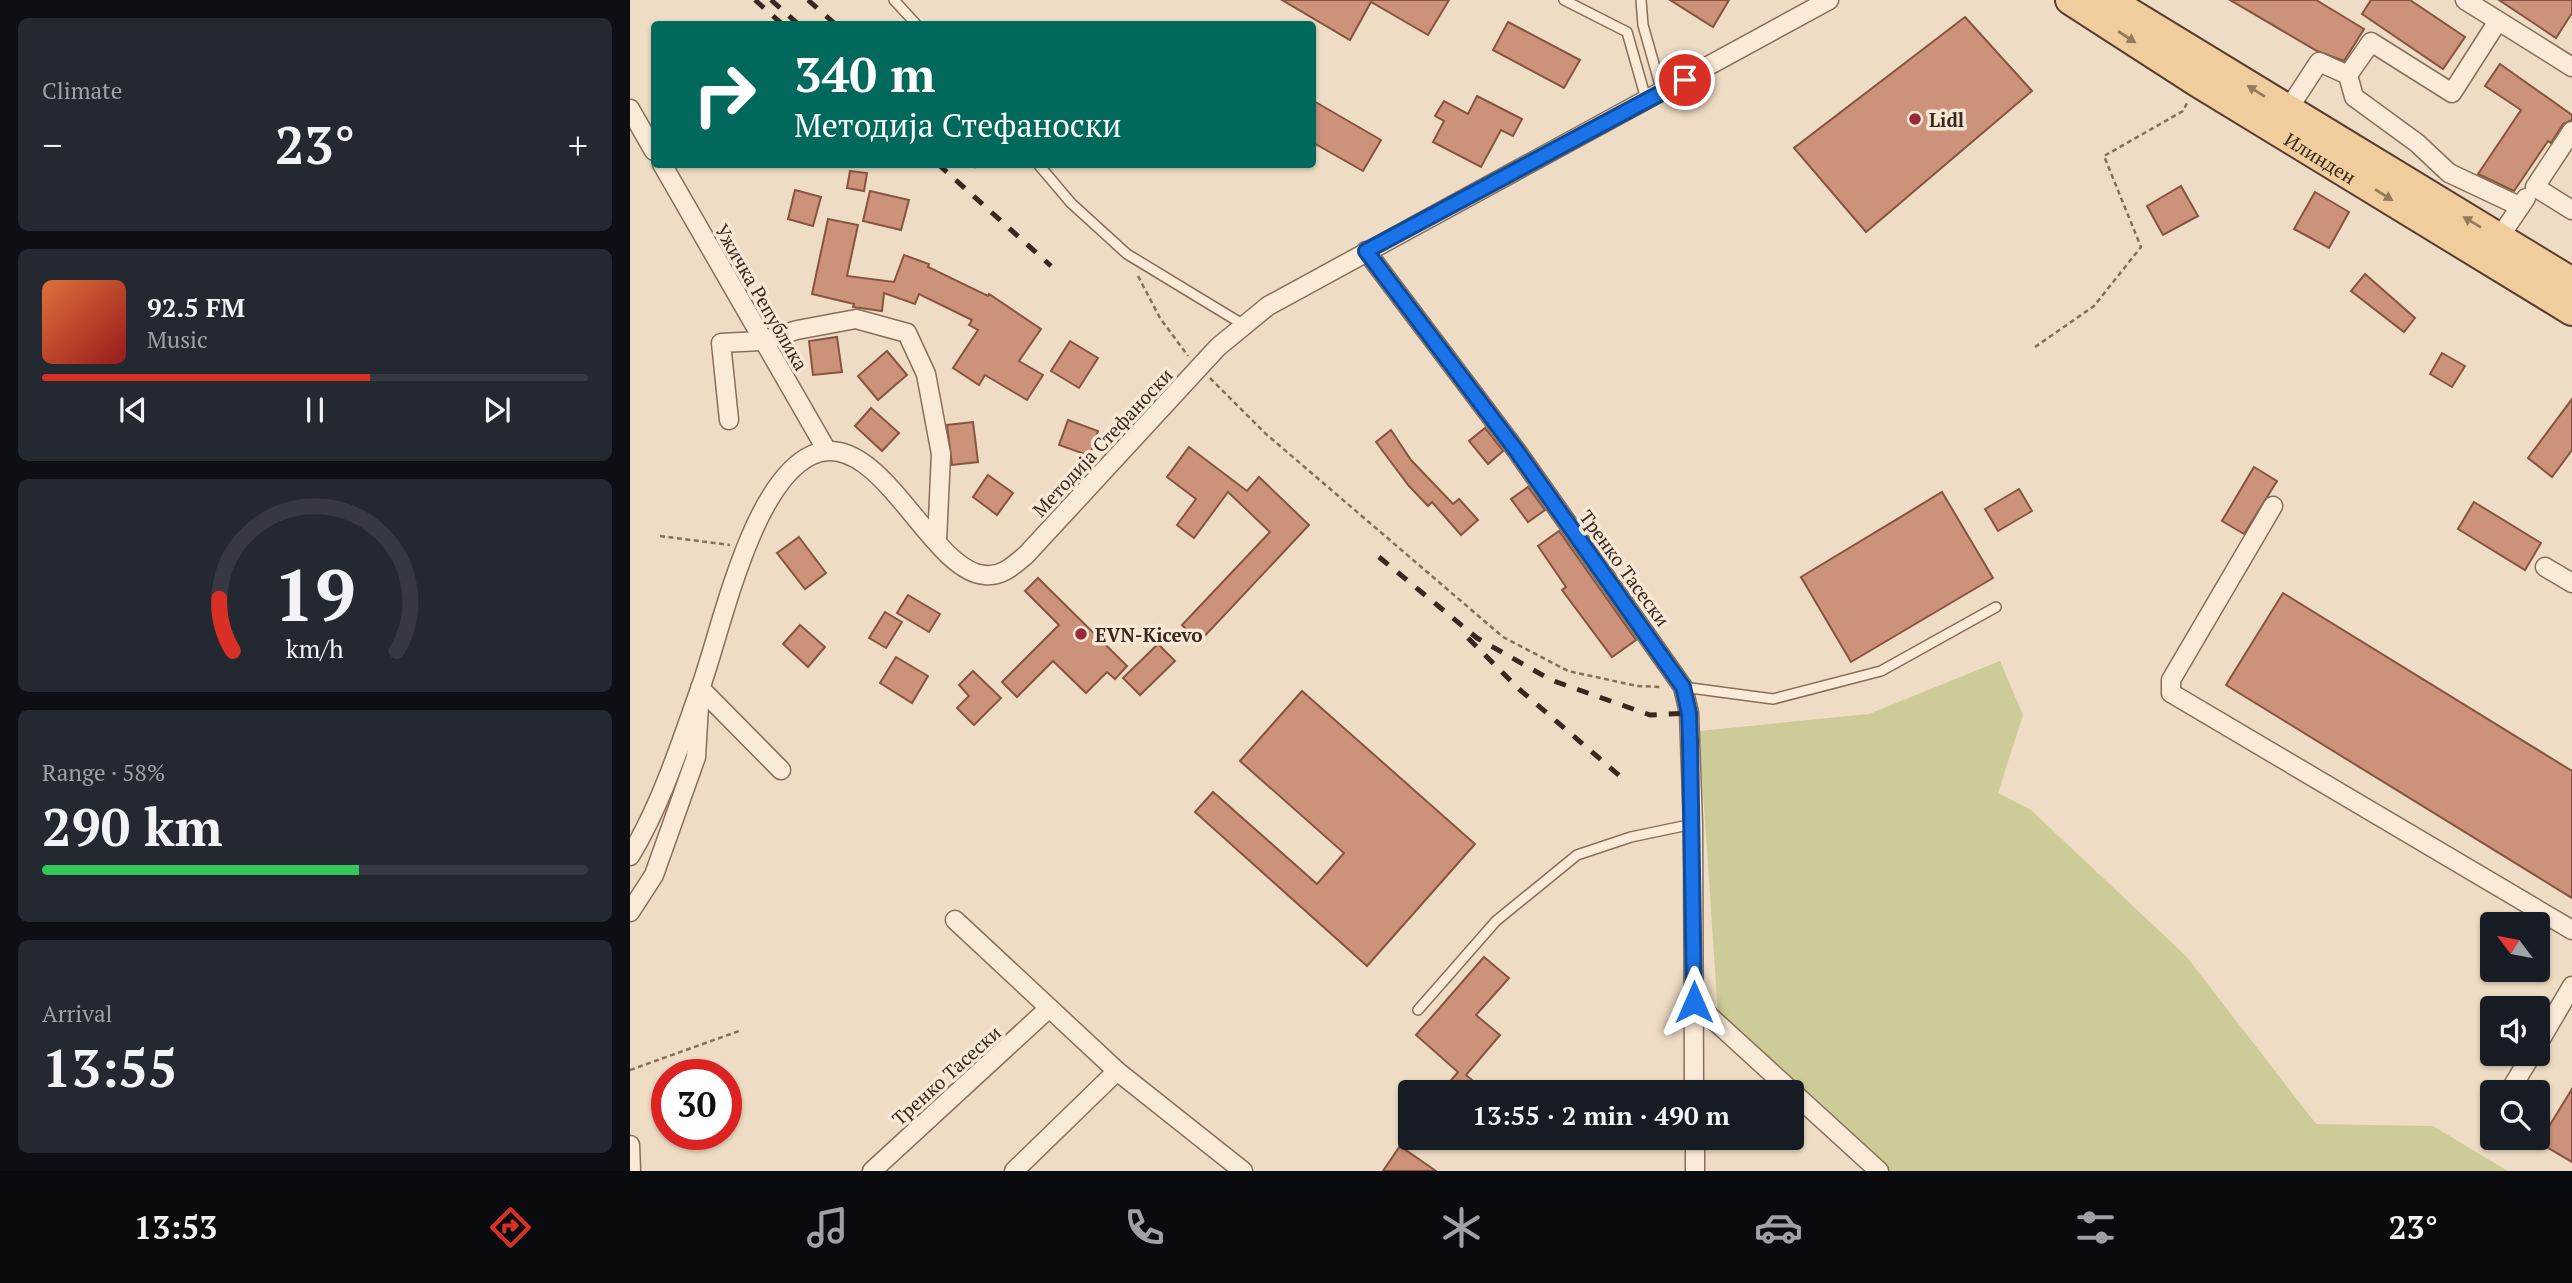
<!DOCTYPE html>
<html lang="en">
<head>
<meta charset="utf-8">
<style>
	body { margin:0; font-family:"PT Serif",serif; background:#242831; color:#f1f3f6; height:100vh; display:flex; flex-direction:column; font-size:26px; white-space:nowrap }
	* { box-sizing:border-box; margin:0 }
	p { font-size:23px; color:#9ea1a6 }
	.icon { flex:none; width:38px; height:38px; fill:none; stroke:currentColor; stroke-width:2; stroke-linecap:round; stroke-linejoin:round }
	.map { position:relative; flex:1; overflow:hidden }
	.drawer { display:flex; flex-direction:column; gap:18px; padding:18px; background:#0d0f14; width:630px }
	.drawer>* { flex:none }
	.top-card { position:absolute; left:21px; top:21px; width:665px; height:147px; border-radius:7px; box-shadow:0 2px 5px #0004; background:#00695c; color:#fff; overflow:hidden }
	.needle { width:46px; rotate:302deg }
	.buttons { position:absolute; left:1850px; top:912px; display:grid; gap:14px }
	.buttons a { display:grid; place-items:center; width:70px; height:70px; border-radius:7px; background:#171b24; box-shadow:0 2px 5px #0004; font-size:35px }
	.speed { position:absolute; left:21px; top:1059px; display:flex; gap:14px; font-size:35px; font-weight:700; text-align:center }
	.speed>* { display:grid; place-content:center; width:91px; height:91px; border-radius:50%; background:#171b24; box-shadow:0 2px 5px #0004; line-height:1 }
	.speed .limit { border:10px solid #d22; background:#fff; color:#111 }
	.pin { position:absolute; display:grid; place-items:center; width:60px; height:60px; color:#fff; margin:-30px; border:4px solid #fff; border-radius:50%; box-shadow:0 2px 7px #0007 }
	.me { position:absolute; width:77px; margin:-38px; rotate:0deg; stroke-linejoin:round; filter:drop-shadow(0 0 5px #0008) }
	.turn { display:flex; align-items:center; gap:24px; height:147px; padding:0 28px; font-size:32px }
	.turn .icon { width:91px; height:91px; stroke-width:2.5 }
	.turn b { display:block; font-size:49px; line-height:60px }
	.big { font-size:52px; font-weight:800; line-height:1.1 }
	.drawer .tile { flex:1; display:flex; flex-direction:column; justify-content:center; gap:10px; min-width:0; padding:0 24px; border-radius:10px; background:#242831 }
	.drawer .dial { align-items:center; gap:0 }
	.dial svg { height:182px; overflow:visible; fill:none; stroke:#363941; stroke-width:7; stroke-linecap:round; text-anchor:middle }
	.dial text { fill:#f1f3f6; stroke:none }
	.song { display:flex; align-items:center; gap:21px }
	.cover { width:84px; height:84px; border-radius:10px; background:linear-gradient(135deg,hsl(20 70% 55%),hsl(0 70% 35%)) }
	.played { height:7px; border-radius:4px; background:linear-gradient(90deg,#d93025 60%,#363941 60%) }
	.keys { display:flex; justify-content:space-around; direction:ltr }
	.heat { display:flex; justify-content:space-between; align-items:center; font-size:38px; direction:ltr }
	.charge { height:10px; border-radius:5px; background:linear-gradient(90deg,#34c759 58%,#363941 0) }
	.trip { position:absolute; left:768px; top:1080px; width:406px; height:70px; border-radius:7px; background:#171b24; box-shadow:0 2px 5px #0004; font-weight:800; line-height:70px; text-align:center }
	.tabs { display:flex; height:112px; justify-content:space-around; align-items:center; background:#090b0e; color:#9ea1a6 }
	.tabs .icon { width:49px; height:49px }
	.tabs .active { color:#d93025 }
	.tabs b { font-size:32px; color:#f1f3f6 }
	main { display:flex; flex:1; min-height:0 }
	.map>svg:first-child { display:block }
	.green { fill:#cdcc98 }
	.building { fill:#cd927a; stroke:#885440; stroke-width:2 }
	.lines { fill:none; stroke-linecap:round; stroke-linejoin:round }
	.lane-casing { stroke:#896e5a; stroke-width:12 }
	.street-casing { stroke:#896e5a; stroke-width:21 }
	.primary-casing { stroke:#573c2f; stroke-width:32 }
	.path { stroke:#896e5a; stroke-width:2.5; stroke-dasharray:5 3.5; stroke-linecap:butt }
	.lane { stroke:#f9ebd7; stroke-width:9 }
	.street { stroke:#f9ebd7; stroke-width:18 }
	.primary { stroke:#f1cc9c; stroke-width:28 }
	.rail { stroke:#39281e; stroke-width:5; stroke-dasharray:12 12; stroke-linecap:butt }
	.oneway { fill:#957a5d }
	.route-casing { stroke:#114b97; stroke-width:18 }
	.route { stroke:#1a73e8; stroke-width:12 }
	.poi-dot { fill:#982a38; stroke:#f6e8d4; stroke-width:2.5 }
	.labels { text-anchor:middle; dominant-baseline:central; stroke-width:7; stroke-linejoin:round; paint-order:stroke }
	.poi-label { font-size:19px; font-weight:bold; fill:#39281e; stroke:#f6e8d4; text-anchor:start }
	.street-label { font-size:19px; fill:#39281e; stroke:#f6e8d4 }
</style>
</head>
<body>
<main>
<section class="drawer">
<div class="tile"><p>Climate</p>
<div class="heat"><a>−</a><b class="big">23°</b><a>+</a></div>
</div>
<div class="tile">
<div class="song"><i class="cover"></i><div><b>92.5 FM</b><p>Music</p></div></div>
<div class="played"></div>
<div class="keys"><svg class="icon" aria-label="previous" viewBox="0 0 24 24"><path d="M18 5L8 12l10 7zM5 5v14"/></svg><svg class="icon" aria-label="pause" viewBox="0 0 24 24"><path d="M8 5v14M16 5v14"/></svg><svg class="icon" aria-label="next" viewBox="0 0 24 24"><path d="M6 5l10 7-10 7zM19 5v14"/></svg></div>
</div>
<div class="tile dial"><svg viewBox="0 0 100 80">
<path d="M14 69A42 42 0 1 1 86 69"/>
<path d="M14 69A42 42 0 0 1 8 46" stroke="#d93025"/>
<text x="50" y="56" font-size="32" font-weight="700">19</text>
<text x="50" y="72" font-size="11">km/h</text>
</svg></div>
<div class="tile"><p>Range · 58%</p><b class="big">290 km</b><div class="charge"></div></div>
<div class="tile"><p>Arrival</p><b class="big">13:55</b></div>
</section>
<div class="map">
<svg width="1942" height="1171" viewBox="0 0 1942 1171">
	<rect width="100%" height="100%" fill="#eeddc4"/>
	<!-- green -->
	<path class="green" d="M 1370,661 L 1393,715 L 1368,793 L 1401,810 L 1556,956 L 1686,1124 L 1803,1126 L 1878,1171 L 1248,1171 L 1089,1029 L 1069,731 L 1239,714 Z"/>
	<!-- building -->
	<g class="building">
		<path d="M 652,0 L 819,0 L 798,35 L 741,2 L 720,40 Z"/>
		<path d="M 1040,0 L 1099,0 L 1083,27 Z"/>
		<path d="M 1600,0 L 1686,0 L 1734,29 L 1714,61 L 1687,51 Z"/>
		<path d="M 1741,0 L 1780,0 L 1835,37 L 1813,69 L 1732,14 Z"/>
		<path d="M 1869,0 L 1942,0 L 1942,13 L 1926,38 Z"/>
		<path d="M 1335,17 L 1402,91 L 1236,232 L 1164,148 Z"/>
		<path d="M 878,22 L 950,60 L 934,88 L 863,50 Z"/>
		<path d="M 1870,64 L 1942,115 L 1942,120 L 1933,124 L 1921,143 L 1918,141 L 1884,191 L 1848,174 L 1891,110 L 1855,86 Z"/>
		<path d="M 847,96 L 892,119 L 883,136 L 871,130 L 851,167 L 803,142 L 814,121 L 805,116 L 814,101 L 838,114 Z"/>
		<path d="M 682,100 L 751,140 L 733,171 L 682,142 Z"/>
		<path d="M 220,171 L 237,173 L 234,191 L 217,188 Z"/>
		<path d="M 1551,186 L 1568,216 L 1533,235 L 1517,206 Z"/>
		<path d="M 165,190 L 191,197 L 183,226 L 158,219 Z"/>
		<path d="M 240,191 L 279,200 L 271,230 L 233,221 Z"/>
		<path d="M 1685,192 L 1719,212 L 1699,248 L 1664,229 Z"/>
		<path d="M 198,219 L 228,225 L 217,276 L 264,282 L 274,255 L 299,264 L 298,267 L 358,296 L 359,294 L 411,329 L 389,361 L 413,375 L 397,400 L 355,375 L 349,385 L 323,368 L 348,330 L 339,325 L 342,320 L 289,294 L 285,304 L 254,293 L 252,311 L 223,307 L 224,304 L 182,294 Z"/>
		<path d="M 1735,274 L 1785,318 L 1774,332 L 1721,291 Z"/>
		<path d="M 207,337 L 212,372 L 183,375 L 179,341 Z"/>
		<path d="M 440,341 L 468,358 L 449,388 L 421,371 Z"/>
		<path d="M 257,351 L 277,375 L 248,400 L 228,376 Z"/>
		<path d="M 1812,353 L 1835,366 L 1822,387 L 1800,374 Z"/>
		<path d="M 1942,399 L 1942,450 L 1922,477 L 1898,458 Z"/>
		<path d="M 241,408 L 269,433 L 252,451 L 225,426 Z"/>
		<path d="M 438,420 L 468,431 L 460,456 L 429,445 Z"/>
		<path d="M 343,422 L 348,462 L 322,465 L 317,425 Z"/>
		<path d="M 855,428 L 873,451 L 858,464 L 839,441 Z"/>
		<path d="M 761,430 L 781,460 L 823,504 L 829,499 L 848,520 L 831,535 L 802,502 L 798,506 L 779,486 L 746,442 Z"/>
		<path d="M 559,447 L 617,491 L 629,477 L 679,525 L 569,642 L 552,625 L 640,532 L 598,492 L 564,538 L 547,525 L 566,499 L 537,477 Z"/>
		<path d="M 1624,467 L 1647,481 L 1614,534 L 1592,521 Z"/>
		<path d="M 358,475 L 383,493 L 367,515 L 343,497 Z"/>
		<path d="M 898,487 L 915,510 L 898,522 L 881,499 Z"/>
		<path d="M 1389,489 L 1402,511 L 1368,531 L 1355,509 Z"/>
		<path d="M 1312,492 L 1363,578 L 1221,662 L 1171,577 Z"/>
		<path d="M 1844,502 L 1911,543 L 1895,570 L 1828,529 Z"/>
		<path d="M 929,531 L 1006,640 L 982,657 L 932,590 L 936,587 L 908,546 Z"/>
		<path d="M 169,537 L 196,573 L 175,589 L 147,553 Z"/>
		<path d="M 408,578 L 497,666 L 485,679 L 477,672 L 456,693 L 423,661 L 387,697 L 372,682 L 429,625 L 395,591 Z"/>
		<path d="M 1653,593 L 1942,771 L 1942,898 L 1596,685 Z"/>
		<path d="M 278,595 L 310,614 L 299,632 L 267,613 Z"/>
		<path d="M 255,612 L 272,622 L 256,648 L 239,638 Z"/>
		<path d="M 170,625 L 195,647 L 178,667 L 153,644 Z"/>
		<path d="M 528,644 L 545,661 L 510,695 L 493,678 Z"/>
		<path d="M 266,657 L 298,676 L 282,703 L 250,683 Z"/>
		<path d="M 343,671 L 371,698 L 344,725 L 327,708 L 339,696 L 329,685 Z"/>
		<path d="M 672,691 L 845,844 L 737,966 L 565,812 L 583,792 L 687,884 L 714,853 L 610,761 Z"/>
		<path d="M 854,957 L 879,978 L 846,1015 L 870,1035 L 836,1075 L 856,1092 L 811,1092 L 828,1072 L 786,1035 Z"/>
		<path d="M 1942,1089 L 1942,1162 L 1908,1142 L 1908,1122 L 1918,1128 Z"/>
		<path d="M 770,1146 L 806,1171 L 753,1171 Z"/>
	</g>
	<g class="lines">
		<!-- lane casing -->
		<g class="lane-casing">
			<g id="lane">
				<path d="M 264,0 L 286,24"/>
				<path d="M 934,0 L 997,32 L 1016,99"/>
				<path d="M 1011,0 L 1013,25 L 1032,92"/>
				<path d="M 408,164 L 441,203 L 497,254 L 614,325"/>
				<path d="M 1053,687 L 1143,699 L 1251,671 L 1366,607"/>
				<path d="M 788,1010 L 866,921 L 947,855 L 1001,837 L 1063,824"/>
			</g>
		</g>
		<!-- street casing -->
		<g class="street-casing">
			<g id="street">
				<path d="M 1835,0 L 1942,67"/>
				<path d="M 1868,21 L 1822,93 L 1741,42 L 1718,75 L 1724,97 L 1787,143 L 1819,173 L 1889,206"/>
				<path d="M 0,109 L 24,151"/>
				<path d="M 1657,111 L 1689,62 L 1718,75"/>
				<path d="M 1942,131 L 1905,187 L 1942,210"/>
				<path d="M 32,164 L 196,449"/>
				<path d="M 1869,238 L 1896,198"/>
				<path d="M 736,251 L 886,450 L 1053,687 L 1059,713 L 1063,824 L 1064,1092"/>
				<path d="M 99,420 L 91,343 L 131,341 L 167,330 L 226,319 L 277,333 L 296,374 L 311,454 L 307,541"/>
				<path d="M 1643,506 L 1541,680 L 1541,693 L 1942,930"/>
				<path d="M 1915,567 L 1942,583"/>
				<path d="M 70,688 L 151,770"/>
				<path d="M 0,856 C 31,805 50,745 70,689 C 92,628 121,483 182,455 C 249,425 300,572 355,575 C 372,577 384,565 396,555 L 588,347 L 638,306 L 1199,0"/>
				<path d="M 0,912 L 24,875 L 66,757 L 69,706"/>
				<path d="M 325,920 L 487,1071 L 613,1171"/>
				<path d="M 1064,1002 L 1249,1171"/>
				<path d="M 1908,1044 L 1942,986"/>
				<path d="M 1879,1092 L 1902,1054"/>
				<path d="M 1065,1138 L 1065,1171"/>
				<path d="M 0,1145 L 1,1171"/>
				<path d="M 242,1171 L 418,1009"/>
				<path d="M 384,1171 L 487,1071"/>
			</g>
		</g>
		<!-- primary casing -->
		<g class="primary-casing">
			<g id="primary">
				<path id="s1" d="M 1440,0 L 1567,82 L 1942,311"/>
				<path d="M 1479,0 L 1942,282"/>
			</g>
		</g>
		<!-- path -->
		<g class="path">
			<path d="M 508,276 L 530,318 L 558,356"/>
			<path d="M 1405,347 L 1464,306 L 1511,247 L 1474,156 L 1553,111 L 1558,101"/>
			<path d="M 580,378 L 636,434 L 873,637 L 938,671 L 1007,686 L 1032,687"/>
			<path d="M 30,536 L 100,545"/>
			<path d="M 0,1070 L 109,1031"/>
		</g>
		<!-- lane -->
		<use href="#lane" class="lane"/>
		<!-- street -->
		<use href="#street" class="street"/>
		<!-- primary -->
		<use href="#primary" class="primary"/>
		<!-- rail -->
		<g class="rail">
			<path d="M 125,0 L 152,24"/>
			<path d="M 141,0 L 168,24"/>
			<path d="M 178,0 L 205,24"/>
			<path d="M 308,164 L 421,266"/>
			<path d="M 345,164 L 347,167"/>
			<path d="M 749,557 L 847,638 L 921,680 L 1020,715 L 1059,713"/>
			<path d="M 838,638 L 889,689 L 991,777"/>
		</g>
	</g>
	<!-- one-way arrows -->
	<defs><path id="oneway-solid" d="M-6-.8H1V-3.2L6.5 0L1 3.2V.8H-6Z" transform="scale(1.75)"/></defs>
	<g class="oneway">
		<use href="#oneway-solid" transform="translate(1497 37) rotate(33)"/>
		<use href="#oneway-solid" transform="translate(1626 91) rotate(-148)"/>
		<use href="#oneway-solid" transform="translate(1754 195) rotate(32)"/>
		<use href="#oneway-solid" transform="translate(1842 222) rotate(-149)"/>
	</g>
	<g class="lines">
		<!-- route casing -->
		<g class="route-casing">
			<path id="route" d="M 1055,80 L 736,251 L 886,450 L 1053,687 L 1059,713 L 1060,741 L 1064,1002"/>
		</g>
		<!-- route -->
		<use href="#route" class="route"/>
	</g>
	<!-- markers -->
	<g class="poi-dot">
		<circle cx="1285" cy="119" r="7"/>
		<circle cx="451" cy="634" r="7"/>
	</g>
	<g class="labels">
		<!-- poi labels -->
		<g class="poi-label">
			<text x="1299" y="119">Lidl</text>
			<text x="465" y="634">EVN-Kicevo</text>
		</g>
		<!-- street labels -->
		<g class="street-label">
			<text stroke="none"><textPath href="#s1" startOffset="296">Илинден</textPath></text>
			<text transform="translate(132 297) rotate(60)">Ужичка Република</text>
			<text transform="translate(472 442) rotate(-47)">Методија Стефаноски</text>
			<text transform="translate(995 568) rotate(54)">Тренко Тасески</text>
			<text transform="translate(316 1075) rotate(-42)">Тренко Тасески</text>
		</g>
	</g>
</svg>
<div class="buttons">
<a><svg class="needle" viewBox="-14 -14 28 28"><path d="M0-13l5 13h-10z" fill="#e53935"/><path d="M0 13l5-13h-10z" fill="#9ea1a6"/></svg></a>
<a><svg class="icon" aria-label="sound" viewBox="0 0 24 24"><path d="M4 9h4l5-4v14l-5-4H4zM17 9q2 3 0 6"/></svg></a>
<a><svg class="icon" aria-label="search" viewBox="0 0 24 24"><circle cx="10" cy="10" r="6"/><path d="M15 15l6 6"/></svg></a>
</div>
<div class="speed"><div class="limit">30</div></div>
<div class="pin" style="left:1055px;top:80px;background:#d93025"><svg class="icon" aria-label="arrive" viewBox="0 0 24 24"><path d="M6 21V4h12l-3 4 3 4H6"/></svg></div>
<svg class="me" style="left:1064px;top:1002px" viewBox="-20 -20 40 40"><path d="M0-17L14 15 0 8-14 15z" fill="#1a73e8" stroke="#fff" stroke-width="4"/></svg>
<div class="trip">13:55 · 2 min · 490 m</div>
<div class="top-card">
<div class="turn"><svg class="icon" aria-label="right" viewBox="0 0 24 24"><path d="M7 20v-9h11M14 6l5 5-5 5"/></svg><div><b>340 m</b>Методија Стефаноски</div></div>
</div>
</div>
</main>
<nav class="tabs">
<b>13:53</b>
<svg class="icon active" aria-label="directions" viewBox="0 0 24 24"><path d="M12 3l9 9-9 9-9-9zM9 14v-3h6M13 9l2 2-2 2"/></svg>
<svg class="icon" aria-label="music" viewBox="0 0 24 24"><path d="M9 18V5l10-2v13"/><circle cx="6" cy="18" r="3"/><circle cx="16" cy="16" r="3"/></svg>
<svg class="icon" aria-label="phone" viewBox="0 0 24 24"><path d="M5 4h4l2 5-3 2q2 4 5 5l2-3 5 2v4C11 20 4 13 5 4z"/></svg>
<svg class="icon" aria-label="climate" viewBox="0 0 24 24"><path d="M12 3v18M4 7l16 10M4 17L20 7"/></svg>
<svg class="icon" aria-label="car" viewBox="0 0 24 24"><path d="M5 17H2v-5l4-1 3-4h7l3 4 3 1v5h-3M9 17h6M6 11h13"/><circle cx="7" cy="17" r="2"/><circle cx="17" cy="17" r="2"/></svg>
<svg class="icon" aria-label="filters" viewBox="0 0 24 24"><path d="M4 7h16M4 17h16"/><circle cx="9" cy="7" r="2"/><circle cx="15" cy="17" r="2"/></svg>
<b>23°</b>
</nav>
</body>
</html>
